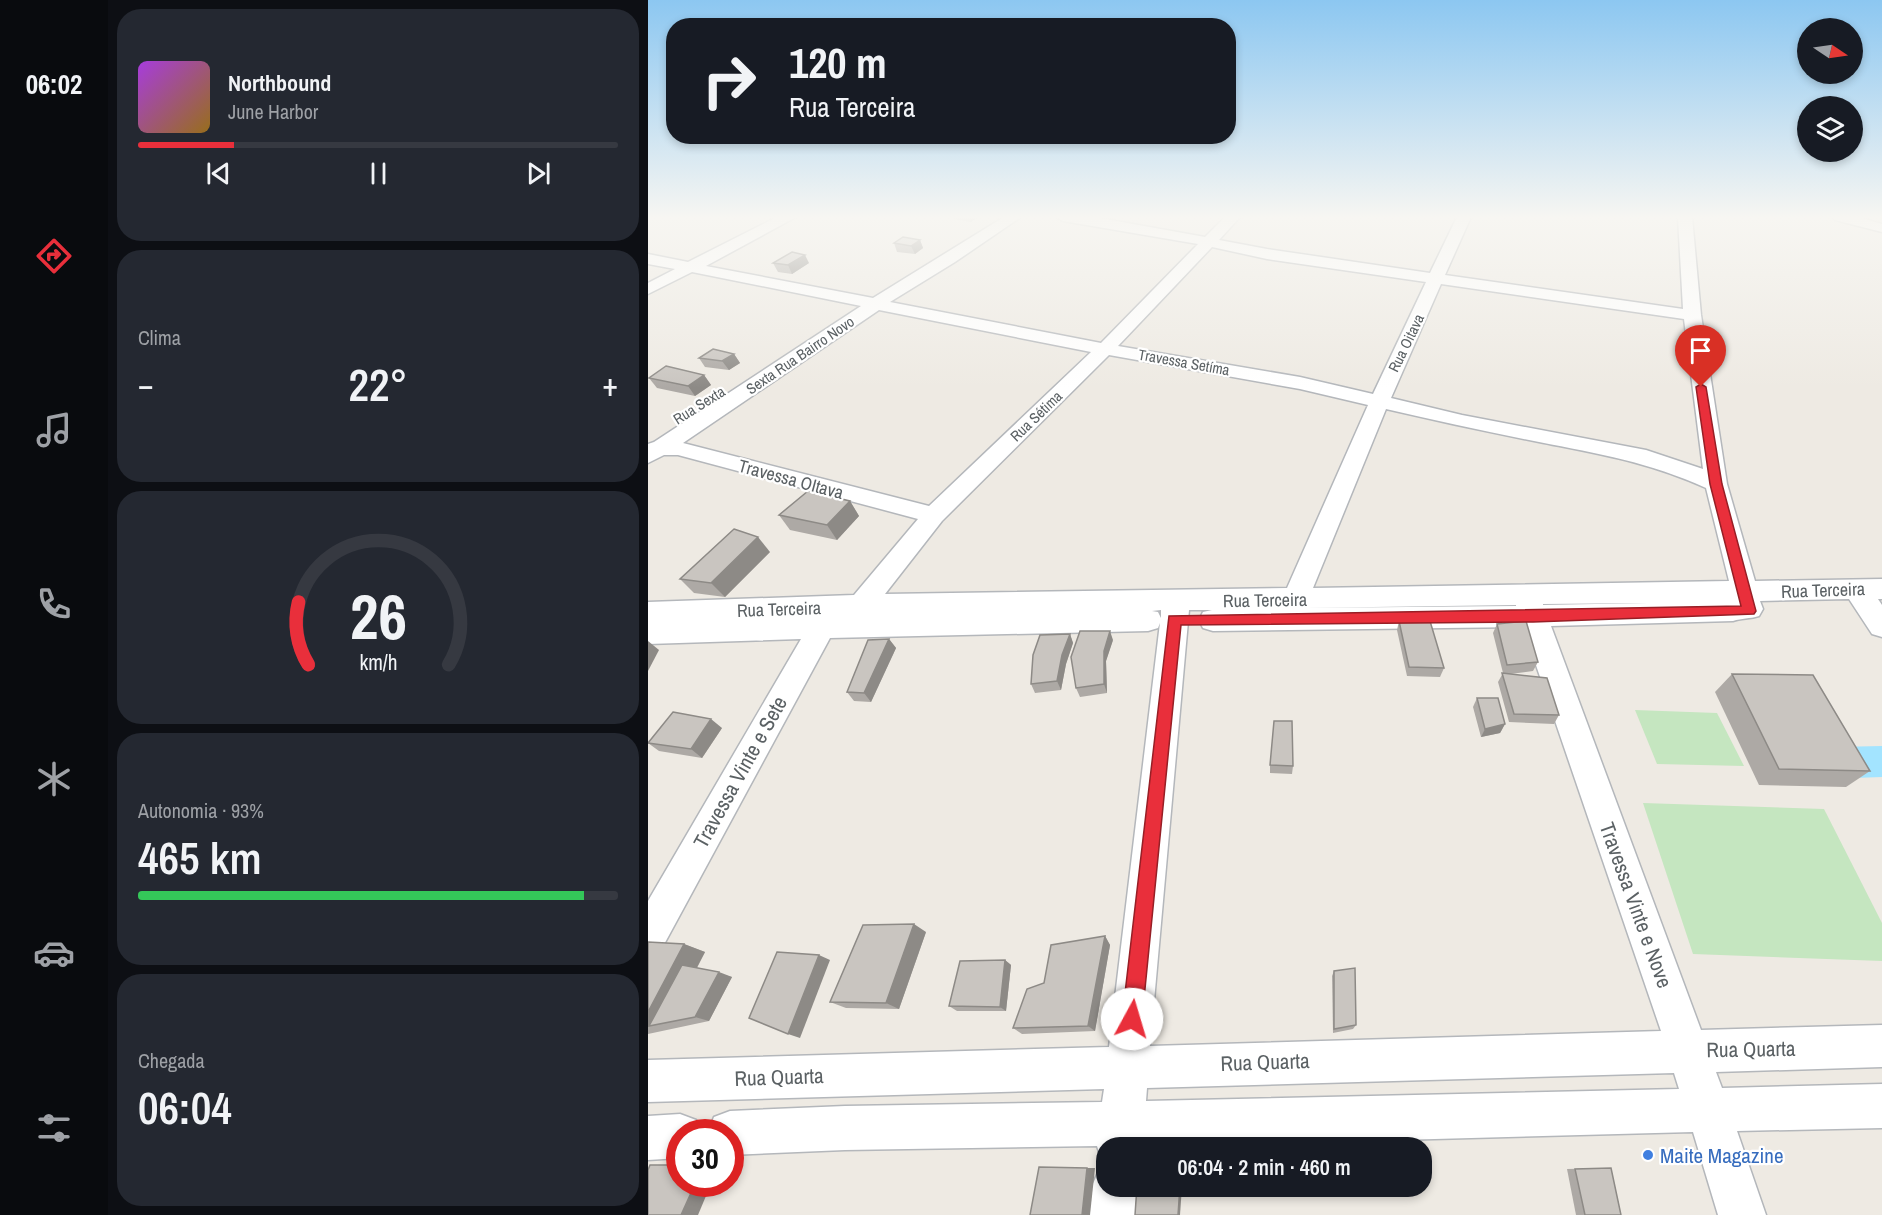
<!DOCTYPE html>
<html lang="pt">
<head>
<meta charset="utf-8">
<style>
	body { margin:0; font-family:"Archivo Narrow",sans-serif; background:#242831; color:#f1f3f6; height:100vh; display:flex; flex-direction:column; font-size:22px; white-space:nowrap }
	* { box-sizing:border-box; margin:0 }
	p { font-size:20px; color:#9ea1a6 }
	.icon { flex:none; width:33px; height:33px; fill:none; stroke:currentColor; stroke-width:2; stroke-linecap:round; stroke-linejoin:round }
	.map { position:relative; flex:1; overflow:hidden }
	.sheet { display:flex; flex-direction:column; gap:9px; padding:9px; background:#0d0f14; width:540px }
	.sheet>* { flex:none }
	.top-card { position:absolute; left:18px; top:18px; width:570px; height:126px; border-radius:24px; box-shadow:0 3px 9px #0003; background:#171b24; color:#f1f3f6; overflow:hidden }
	.needle { width:39px; rotate:103deg }
	.fabs { position:absolute; left:1149px; top:18px; display:grid; gap:12px }
	.fabs a { display:grid; place-items:center; width:66px; height:66px; border-radius:50%; background:#171b24; box-shadow:0 3px 9px #0003; font-size:30px }
	.speed { position:absolute; left:18px; top:1119px; display:flex; gap:12px; font-size:30px; font-weight:700; text-align:center }
	.speed>* { display:grid; place-content:center; width:78px; height:78px; border-radius:50%; background:#171b24; box-shadow:0 3px 9px #0003; line-height:1 }
	.speed .limit { border:9px solid #d22; background:#fff; color:#111 }
	.pin { position:absolute; display:grid; place-items:center; width:51px; height:51px; color:#fff; margin:-62px -26px; border-radius:50% 50% 50% 0; rotate:-45deg; box-shadow:0 0 6px #0007 }
	.pin .icon { rotate:45deg }
	.me { position:absolute; width:66px; margin:-33px; rotate:6deg; stroke-linejoin:round; filter:drop-shadow(0 0 4px #0008) }
	.turn { display:flex; align-items:center; gap:21px; height:126px; padding:0 24px; font-size:27px }
	.turn .icon { width:78px; height:78px; stroke-width:2.5 }
	.turn b { display:block; font-size:42px; line-height:51px }
	.big { font-size:45px; font-weight:600; line-height:1.1 }
	.sheet .card { flex:1; display:flex; flex-direction:column; justify-content:center; gap:9px; min-width:0; padding:0 21px; border-radius:24px; background:#242831 }
	.sheet .dial { align-items:center; gap:0 }
	.dial svg { height:156px; overflow:visible; fill:none; stroke:#363941; stroke-width:7; stroke-linecap:round; text-anchor:middle }
	.dial text { fill:#f1f3f6; stroke:none }
	.song { display:flex; align-items:center; gap:18px }
	.cover { width:72px; height:72px; border-radius:9px; background:linear-gradient(135deg,hsl(280 70% 55%),hsl(40 70% 35%)) }
	.played { height:6px; border-radius:3px; background:linear-gradient(90deg,#e92f3b 20%,#363941 20%) }
	.keys { display:flex; justify-content:space-around; direction:ltr }
	.heat { display:flex; justify-content:space-between; align-items:center; font-size:33px; direction:ltr }
	.charge { height:9px; border-radius:4px; background:linear-gradient(90deg,#34c759 93%,#363941 0) }
	.trip { position:absolute; left:448px; top:1137px; width:336px; height:60px; border-radius:24px; background:#171b24; box-shadow:0 3px 9px #0003; font-weight:600; line-height:60px; text-align:center }
	main { display:flex; flex:1; min-height:0 }
	.tabs { display:flex; flex-direction:column; width:108px; justify-content:space-around; align-items:center; background:#090b0e; color:#9ea1a6 }
	.tabs .icon { width:42px; height:42px }
	.tabs .active { color:#e92f3b }
	.tabs b { font-size:27px; color:#f1f3f6 }
	.map>svg:first-child { display:block }
	.green { fill:#c5e6c0 }
	.water { fill:#a3e4ff }
	.lines { fill:none; stroke-linecap:round; stroke-linejoin:round }
	.minor-casing { stroke:#b4b7bb; stroke-width:3 }
	.minor { fill:#fff; fill-rule:evenodd }
	.wall { fill:#ada9a5 }
	.shaded-wall { fill:#8d8a86 }
	.building { fill:#c9c5c0; stroke:#8d8a86; stroke-width:1.5 }
	.route { fill:#e92f3b; stroke:#971f26; stroke-width:1.5 }
	.shop-dot { fill:#3f7fe0; stroke:#fff; stroke-width:2 }
	.labels { text-anchor:middle; dominant-baseline:central; stroke-width:4.5; stroke-linejoin:round; paint-order:stroke }
	.far-street-label { font-size:15px; fill:#5b6164; stroke:#fff }
	.street-label { font-size:18px; fill:#5b6164; stroke:#fff }
	.near-street-label { font-size:21px; fill:#5b6164; stroke:#fff }
	.near-shop-label { font-size:21px; fill:#366cbe; stroke:#fff; text-anchor:start }
</style>
</head>
<body>
<main>
<nav class="tabs">
<b>06:02</b>
<svg class="icon active" aria-label="directions" viewBox="0 0 24 24"><path d="M12 3l9 9-9 9-9-9zM9 14v-3h6M13 9l2 2-2 2"/></svg>
<svg class="icon" aria-label="music" viewBox="0 0 24 24"><path d="M9 18V5l10-2v13"/><circle cx="6" cy="18" r="3"/><circle cx="16" cy="16" r="3"/></svg>
<svg class="icon" aria-label="phone" viewBox="0 0 24 24"><path d="M5 4h4l2 5-3 2q2 4 5 5l2-3 5 2v4C11 20 4 13 5 4z"/></svg>
<svg class="icon" aria-label="climate" viewBox="0 0 24 24"><path d="M12 3v18M4 7l16 10M4 17L20 7"/></svg>
<svg class="icon" aria-label="car" viewBox="0 0 24 24"><path d="M5 17H2v-5l4-1 3-4h7l3 4 3 1v5h-3M9 17h6M6 11h13"/><circle cx="7" cy="17" r="2"/><circle cx="17" cy="17" r="2"/></svg>
<svg class="icon" aria-label="filters" viewBox="0 0 24 24"><path d="M4 7h16M4 17h16"/><circle cx="9" cy="7" r="2"/><circle cx="15" cy="17" r="2"/></svg>
</nav>
<section class="sheet">
<div class="card">
<div class="song"><i class="cover"></i><div><b>Northbound</b><p>June Harbor</p></div></div>
<div class="played"></div>
<div class="keys"><svg class="icon" aria-label="previous" viewBox="0 0 24 24"><path d="M18 5L8 12l10 7zM5 5v14"/></svg><svg class="icon" aria-label="pause" viewBox="0 0 24 24"><path d="M8 5v14M16 5v14"/></svg><svg class="icon" aria-label="next" viewBox="0 0 24 24"><path d="M6 5l10 7-10 7zM19 5v14"/></svg></div>
</div>
<div class="card"><p>Clima</p>
<div class="heat"><a>−</a><b class="big">22°</b><a>+</a></div>
</div>
<div class="card dial"><svg viewBox="0 0 100 80">
<path d="M14 69A42 42 0 1 1 86 69"/>
<path d="M14 69A42 42 0 0 1 9 37" stroke="#e92f3b"/>
<text x="50" y="56" font-size="32" font-weight="700">26</text>
<text x="50" y="72" font-size="11">km/h</text>
</svg></div>
<div class="card"><p>Autonomia · 93%</p><b class="big">465 km</b><div class="charge"></div></div>
<div class="card"><p>Chegada</p><b class="big">06:04</b></div>
</section>
<div class="map">
<svg width="1234" height="1215" viewBox="0 0 1234 1215">
	<rect width="100%" height="100%" fill="#eeeae3"/>
	<!-- green -->
	<g class="green">
		<path d="M 987,710 L 1069,713 L 1096,766 L 1009,764 Z"/>
		<path d="M 995,803 L 1176,809 L 1234,923 L 1234,961 L 1045,954 Z"/>
	</g>
	<!-- water -->
	<path class="water" d="M 1234,746 L 1234,777 L 1206,778 L 1187,747 Z"/>
	<g class="lines">
		<!-- minor casing -->
		<g class="minor-casing">
			<g id="minor">
				<path d="M 129,217 L 148,217 L 58,266 L 225,298 L 356,217 L 373,217 L 307,262 L 242,302 L 453,343 L 550,244 L 415,221 L 408,217 L 446,217 L 557,237 L 577,217 L 592,217 L 571,240 L 619,249 L 782,273 L 809,217 L 823,217 L 797,275 L 1035,309 L 1030,217 L 1044,217 L 1053,315 L 1079,484 L 1107,581 L 1234,579 L 1234,599 L 1230,599 L 1234,605 L 1234,637 L 1224,634 L 1201,599 L 1112,601 L 1115,609 L 1111,616 C 1101,619 1094,618 1085,621 L 903,626 L 1053,1030 L 1234,1025 L 1234,1067 L 1068,1072 L 1074,1088 L 1234,1084 L 1234,1128 L 1089,1131 L 1118,1215 L 1070,1215 L 1045,1132 L 459,1148 L 459,1165 L 455,1164 L 449,1146 L 197,1150 L 82,1155 L 82,1132 L 60,1132 L 66,1117 L 82,1111 L 197,1106 L 454,1102 L 456,1089 L 0,1102 L 0,1060 L 461,1047 L 512,623 L 510,628 L 500,631 L 182,638 L 13,950 L 0,956 L 0,901 L 153,639 L 0,644 L 0,602 L 206,595 L 270,519 L 30,455 L 16,455 L 0,463 L 0,444 L 6,442 L 213,306 L 44,272 L 0,294 L 0,283 L 27,269 L 0,264 L 0,254 L 40,262 ZM 564,247 L 619,259 L 778,282 L 725,394 L 652,377 L 470,346 ZM 793,284 L 1036,319 L 1055,469 L 998,450 L 814,415 L 743,398 ZM 231,310 L 443,352 L 281,506 L 35,443 ZM 461,355 L 652,389 L 720,405 L 639,588 L 237,594 L 294,521 ZM 738,409 C 789,421 840,432 891,442 C 951,454 1001,462 1058,488 L 1081,581 L 665,588 ZM 1000,603 L 895,605 L 895,604 ZM 868,605 L 868,606 L 653,608 ZM 513,610 L 513,618 L 510,612 L 504,611 ZM 541,610 L 564,610 L 555,612 L 551,620 L 555,628 L 565,631 L 875,627 L 1013,1031 L 502,1046 ZM 1026,1073 L 1031,1089 L 498,1101 L 499,1088 Z"/>
				<path d="M 1185,217 L 1210,217 L 1234,224 L 1234,232 L 1187,220 Z"/>
				<path d="M 32,1114 L 48,1120 L 53,1132 L 32,1132 L 32,1158 L 0,1160 L 0,1116 Z"/>
				<path d="M 459,1166 L 459,1186 L 490,1186 L 489,1215 L 441,1215 L 444,1186 L 451,1170 Z"/>
			</g>
		</g>
		<!-- minor -->
		<use href="#minor" class="minor"/>
	</g>
	<!-- wall -->
	<g class="wall">
		<path d="M 305,217 L 330,217 L 323,222 L 306,219 Z"/>
		<path d="M 272,240 L 275,248 L 267,254 L 249,252 L 246,243 Z"/>
		<path d="M 125,263 L 161,263 L 144,274 L 130,272 Z"/>
		<path d="M 86,354 L 92,363 L 81,370 L 57,367 L 51,358 Z"/>
		<path d="M 56,375 L 63,385 L 47,396 L 9,388 L 1,378 Z"/>
		<path d="M 202,501 L 211,516 L 189,540 L 142,530 L 131,515 Z"/>
		<path d="M 122,552 L 77,597 L 46,593 L 32,579 Z"/>
		<path d="M 751,621 L 796,668 L 792,677 L 759,676 L 749,630 Z"/>
		<path d="M 849,624 L 890,662 L 885,671 L 862,674 L 911,715 L 906,724 L 861,722 L 850,682 L 855,673 L 845,633 Z"/>
		<path d="M 422,634 L 425,643 L 418,664 L 413,690 L 387,693 L 383,684 Z"/>
		<path d="M 241,639 L 248,648 L 223,702 L 206,701 L 199,692 Z"/>
		<path d="M 465,640 L 458,661 L 459,693 L 432,697 L 428,688 Z"/>
		<path d="M 1084,674 L 1222,771 L 1198,787 L 1111,785 L 1067,692 Z"/>
		<path d="M 829,698 L 857,724 L 852,733 L 833,737 L 825,707 Z"/>
		<path d="M 74,728 L 54,758 L 11,751 L 0,743 Z"/>
		<path d="M 622,765 L 645,766 L 644,774 L 622,773 Z"/>
		<path d="M 278,932 L 251,1009 L 198,1008 L 182,1002 Z"/>
		<path d="M 457,936 L 462,945 L 447,1031 L 374,1034 L 365,1028 L 396,983 Z"/>
		<path d="M 0,942 L 36,944 L 57,952 L 49,968 L 84,977 L 61,1021 L 0,1034 Z"/>
		<path d="M 357,960 L 363,965 L 358,1011 L 309,1011 L 301,1006 Z"/>
		<path d="M 686,971 L 708,1025 L 705,1029 L 685,1033 L 684,976 Z"/>
		<path d="M 963,1168 L 973,1215 L 928,1215 L 919,1169 Z"/>
	</g>
	<!-- shaded-wall -->
	<g class="shaded-wall">
		<path d="M 322,217 L 330,217 L 323,222 Z"/>
		<path d="M 272,240 L 275,248 L 267,254 L 263,246 Z"/>
		<path d="M 157,255 L 161,263 L 144,274 L 140,265 Z"/>
		<path d="M 86,354 L 92,363 L 81,370 L 74,361 Z"/>
		<path d="M 56,375 L 63,385 L 47,396 L 40,386 Z"/>
		<path d="M 202,501 L 211,516 L 189,540 L 179,525 Z"/>
		<path d="M 110,537 L 122,552 L 77,597 L 63,583 Z"/>
		<path d="M 462,631 L 465,640 L 458,661 L 459,693 L 456,684 L 456,651 Z"/>
		<path d="M 422,634 L 425,643 L 418,664 L 413,690 L 409,681 L 414,655 Z"/>
		<path d="M 241,639 L 248,648 L 223,702 L 216,693 Z"/>
		<path d="M 0,641 L 11,650 L 0,671 Z"/>
		<path d="M 63,719 L 74,728 L 54,758 L 43,749 Z"/>
		<path d="M 857,724 L 852,733 L 833,737 L 837,729 Z"/>
		<path d="M 266,924 L 278,932 L 251,1009 L 238,1003 Z"/>
		<path d="M 457,936 L 462,945 L 447,1031 L 440,1026 Z"/>
		<path d="M 36,944 L 57,952 L 20,1022 L 0,1026 L 0,1012 Z"/>
		<path d="M 171,955 L 182,960 L 152,1038 L 140,1034 Z"/>
		<path d="M 357,960 L 363,965 L 358,1011 L 352,1007 Z"/>
		<path d="M 71,972 L 84,977 L 61,1021 L 47,1017 Z"/>
		<path d="M 535,1140 L 538,1141 L 537,1148 L 535,1148 Z"/>
		<path d="M 439,1168 L 447,1168 L 442,1215 L 434,1215 Z"/>
		<path d="M 47,1184 L 63,1184 L 50,1215 L 33,1215 Z"/>
		<path d="M 532,1186 L 534,1186 L 532,1215 L 530,1215 Z"/>
	</g>
	<!-- building -->
	<g class="building">
		<path d="M 255,237 L 272,240 L 263,246 L 246,243 Z"/>
		<path d="M 144,252 L 157,255 L 140,265 L 125,263 Z"/>
		<path d="M 65,349 L 86,354 L 74,361 L 51,358 Z"/>
		<path d="M 18,366 L 56,375 L 40,386 L 1,378 Z"/>
		<path d="M 160,491 L 202,501 L 179,525 L 131,515 Z"/>
		<path d="M 86,529 L 110,537 L 63,583 L 32,579 Z"/>
		<path d="M 751,621 L 782,621 L 796,668 L 761,667 Z"/>
		<path d="M 878,621 L 890,662 L 859,665 L 849,624 Z"/>
		<path d="M 432,631 L 462,631 L 456,651 L 456,684 L 428,688 L 423,657 Z"/>
		<path d="M 422,634 L 414,655 L 409,681 L 383,684 L 385,655 L 392,635 Z"/>
		<path d="M 241,639 L 216,693 L 199,692 L 220,640 Z"/>
		<path d="M 854,673 L 899,678 L 911,715 L 866,714 Z"/>
		<path d="M 1084,674 L 1165,675 L 1222,771 L 1131,769 Z"/>
		<path d="M 829,698 L 850,698 L 857,724 L 837,729 Z"/>
		<path d="M 25,712 L 63,719 L 43,749 L 0,743 Z"/>
		<path d="M 626,721 L 644,721 L 645,766 L 622,765 Z"/>
		<path d="M 266,924 L 238,1003 L 182,1002 L 215,925 Z"/>
		<path d="M 457,936 L 440,1026 L 365,1028 L 379,989 L 396,983 L 403,945 Z"/>
		<path d="M 0,942 L 36,944 L 0,1012 Z"/>
		<path d="M 129,952 L 171,955 L 140,1034 L 101,1018 Z"/>
		<path d="M 357,960 L 352,1007 L 301,1006 L 312,961 Z"/>
		<path d="M 34,965 L 71,972 L 47,1017 L 1,1026 Z"/>
		<path d="M 707,968 L 708,1025 L 686,1029 L 686,971 Z"/>
		<path d="M 535,1140 L 535,1148 L 495,1148 Z"/>
		<path d="M 2,1165 L 32,1165 L 32,1184 L 47,1184 L 33,1215 L 0,1215 L 0,1170 Z"/>
		<path d="M 391,1167 L 439,1168 L 434,1215 L 382,1215 Z"/>
		<path d="M 963,1168 L 973,1215 L 937,1215 L 927,1169 Z"/>
		<path d="M 489,1186 L 532,1186 L 530,1215 L 487,1215 Z"/>
	</g>
	<!-- sky -->
	<linearGradient id="sky" x2="0" y2="1"><stop stop-color="#8cc7f1"/><stop offset="0.56" stop-color="#f7f6f2"/><stop offset="1" stop-color="#f7f6f2" stop-opacity="0"/></linearGradient>
	<rect width="1234" height="388" fill="url(#sky)"/>
	<!-- route -->
	<path class="route" d="M 1053,384 L 1058,387 L 1074,484 L 1108,611 L 1106,614 L 885,622 L 533,625 L 494,1019 L 491,1027 L 484,1030 L 477,1027 L 474,1019 L 521,616 L 1093,606 L 1062,484 L 1048,387 Z"/>
	<!-- markers -->
	<circle class="shop-dot" cx="1000" cy="1155" r="6"/>
	<g class="labels">
		<!-- far-street labels -->
		<g class="far-street-label">
			<text transform="translate(758 343) rotate(-64)">Rua Oitava</text>
			<text transform="translate(152 355) rotate(-34)">Sexta Rua Bairro Novo</text>
			<text transform="translate(536 362) rotate(10)">Travessa Setíma</text>
			<text transform="translate(51 405) rotate(-32)">Rua Sexta</text>
			<text transform="translate(388 416) rotate(-44)">Rua Sétima</text>
		</g>
		<!-- street labels -->
		<g class="street-label">
			<text transform="translate(143 479) rotate(15)">Travessa OItava</text>
			<text transform="translate(1175 590) rotate(-2)">Rua Terceira</text>
			<text transform="translate(617 600) rotate(-1)">Rua Terceira</text>
			<text transform="translate(131 609) rotate(-2)">Rua Terceira</text>
		</g>
		<!-- near-street labels -->
		<g class="near-street-label">
			<text transform="translate(92 772) rotate(-61)">Travessa Vinte e Sete</text>
			<text transform="translate(988 905) rotate(70)">Travessa Vinte e Nove</text>
			<text transform="translate(1103 1049) rotate(-1)">Rua Quarta</text>
			<text transform="translate(617 1062) rotate(-2)">Rua Quarta</text>
			<text transform="translate(131 1077) rotate(-2)">Rua Quarta</text>
		</g>
		<!-- near-shop labels -->
		<g class="near-shop-label">
			<text x="1012" y="1155">Maite Magazine</text>
		</g>
	</g>
</svg>
<div class="fabs">
<a><svg class="needle" viewBox="-14 -14 28 28"><path d="M0-13l5 13h-10z" fill="#e53935"/><path d="M0 13l5-13h-10z" fill="#9ea1a6"/></svg></a>
<a><svg class="icon" aria-label="layers" viewBox="0 0 24 24"><path d="M12 4l9 5-9 5-9-5zM3 14l9 5 9-5"/></svg></a>
</div>
<div class="speed"><div class="limit">30</div></div>
<div class="pin" style="left:1053px;top:387px;background:#d93025"><svg class="icon" aria-label="arrive" viewBox="0 0 24 24"><path d="M6 21V4h12l-3 4 3 4H6"/></svg></div>
<svg class="me" style="left:484px;top:1019px" viewBox="-20 -20 40 40"><circle r="19" fill="#fff"/><path d="M0-13L10 11 0 6-10 11z" fill="#e92f3b"/></svg>
<div class="trip">06:04 · 2 min · 460 m</div>
<div class="top-card">
<div class="turn"><svg class="icon" aria-label="right" viewBox="0 0 24 24"><path d="M7 20v-9h11M14 6l5 5-5 5"/></svg><div><b>120 m</b>Rua Terceira</div></div>
</div>
</div>
</main>
</body>
</html>
